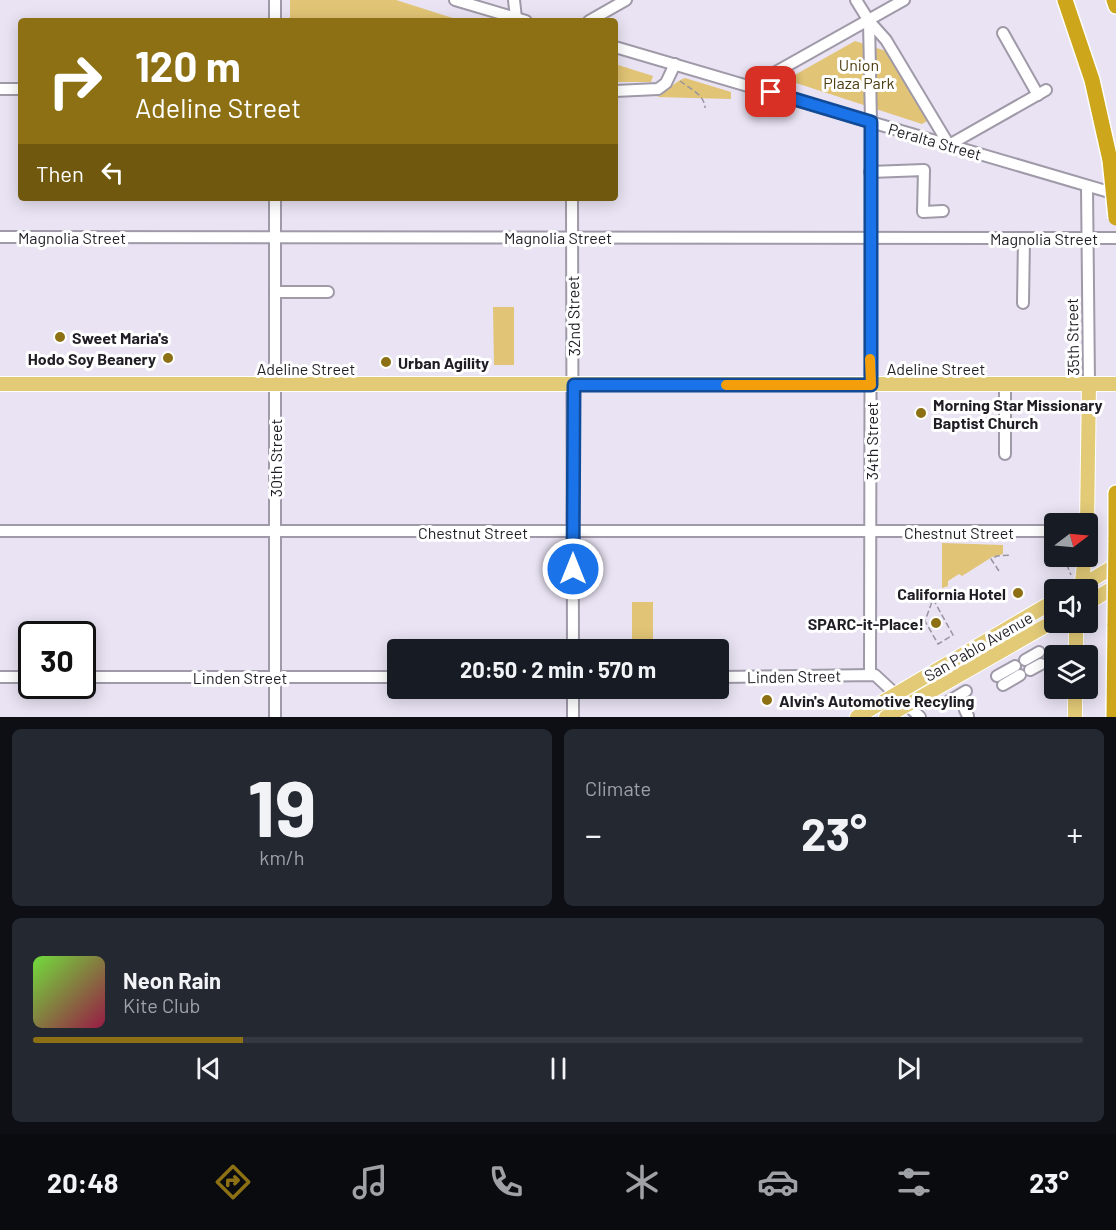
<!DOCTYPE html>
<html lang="en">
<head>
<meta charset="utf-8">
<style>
	body { margin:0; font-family:Barlow,sans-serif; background:#242831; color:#f1f3f6; height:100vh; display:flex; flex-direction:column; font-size:22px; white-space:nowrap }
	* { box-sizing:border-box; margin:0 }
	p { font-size:20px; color:#9ea1a6 }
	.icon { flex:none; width:33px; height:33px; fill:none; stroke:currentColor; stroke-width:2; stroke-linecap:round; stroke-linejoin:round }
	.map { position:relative; height:717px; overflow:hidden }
	.drawer { display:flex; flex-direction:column; gap:12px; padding:12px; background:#0d0f14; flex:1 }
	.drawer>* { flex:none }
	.guide { position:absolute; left:18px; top:18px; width:600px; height:183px; border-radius:6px; box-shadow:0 3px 15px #0003; background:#8c7013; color:#fff; overflow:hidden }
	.needle { width:39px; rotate:74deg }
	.buttons { position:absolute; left:1044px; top:513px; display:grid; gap:12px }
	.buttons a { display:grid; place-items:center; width:54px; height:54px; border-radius:6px; background:#171b24; box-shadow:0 3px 15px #0003; font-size:30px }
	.speed { position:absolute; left:18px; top:621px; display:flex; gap:12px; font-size:30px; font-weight:700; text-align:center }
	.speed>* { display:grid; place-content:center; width:78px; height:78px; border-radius:50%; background:#171b24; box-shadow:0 3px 15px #0003; line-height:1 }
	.speed .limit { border:3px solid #111; border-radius:9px; background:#fff; color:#111 }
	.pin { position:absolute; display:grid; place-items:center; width:51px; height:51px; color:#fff; margin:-26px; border-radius:12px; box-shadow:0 3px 9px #0006 }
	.me { position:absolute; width:66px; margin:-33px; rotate:0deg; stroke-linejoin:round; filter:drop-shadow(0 0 4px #0008) }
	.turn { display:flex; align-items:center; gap:21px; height:126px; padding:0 18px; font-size:27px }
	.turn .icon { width:78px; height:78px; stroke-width:2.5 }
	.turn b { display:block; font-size:42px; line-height:51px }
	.then { display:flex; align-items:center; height:57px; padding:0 18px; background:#0003; gap:12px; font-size:22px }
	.big { font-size:45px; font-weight:700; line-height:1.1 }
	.drawer .card { flex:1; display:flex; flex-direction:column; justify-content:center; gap:9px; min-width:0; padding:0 21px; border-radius:9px; background:#242831 }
	.drawer .dial { align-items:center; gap:0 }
	.dial b { font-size:78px; line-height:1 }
	.song { display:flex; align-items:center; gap:18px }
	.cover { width:72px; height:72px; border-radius:9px; background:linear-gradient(135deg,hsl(100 70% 55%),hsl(340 70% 35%)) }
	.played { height:6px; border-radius:3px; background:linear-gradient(90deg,#8c7013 20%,#363941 20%) }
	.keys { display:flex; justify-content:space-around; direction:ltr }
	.heat { display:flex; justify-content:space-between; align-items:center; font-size:33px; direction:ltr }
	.drawer .tiles { flex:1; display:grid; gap:12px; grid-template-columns:1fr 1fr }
	.card:last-child { grid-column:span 2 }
	.trip { position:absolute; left:387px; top:639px; width:342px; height:60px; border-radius:6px; background:#171b24; box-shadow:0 3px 15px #0003; font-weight:700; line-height:60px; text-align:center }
	.dock { display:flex; height:96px; justify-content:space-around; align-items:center; background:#090b0e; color:#9ea1a6 }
	.dock .icon { width:42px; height:42px }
	.dock .selected { color:#8c7013 }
	.dock b { font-size:27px; color:#f1f3f6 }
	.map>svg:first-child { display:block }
	.green { fill:#e1c475 }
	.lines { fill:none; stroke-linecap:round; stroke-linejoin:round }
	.minor-casing { stroke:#9f99a8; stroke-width:14 }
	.major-casing { stroke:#fff; stroke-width:16 }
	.highway-casing { stroke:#fff; stroke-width:18 }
	.path { stroke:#9894a0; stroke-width:1.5; stroke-dasharray:6 3; stroke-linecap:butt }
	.minor { stroke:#fff; stroke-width:10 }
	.major { stroke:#e2ca77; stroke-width:14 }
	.highway { stroke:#cea61c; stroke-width:15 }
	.highway-bridge-casing { stroke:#fff; stroke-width:18; stroke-linecap:butt }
	.highway-bridge { stroke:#cea61c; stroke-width:15 }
	.route-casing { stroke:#114b97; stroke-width:15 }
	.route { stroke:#1a73e8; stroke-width:10 }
	.slow { stroke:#f59e0b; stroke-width:10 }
	.poi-dot { fill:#8c7013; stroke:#fff; stroke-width:2 }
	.labels { text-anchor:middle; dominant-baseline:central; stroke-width:6; stroke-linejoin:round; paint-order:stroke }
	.park-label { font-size:16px; fill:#4c3d10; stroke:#fff }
	.street-label { font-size:16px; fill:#201e24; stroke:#fff }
	.poi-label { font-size:16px; font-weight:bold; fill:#201e24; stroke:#fff; text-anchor:start }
</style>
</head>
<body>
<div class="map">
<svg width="1116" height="717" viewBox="0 0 1116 717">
	<rect width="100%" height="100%" fill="#e9e3f3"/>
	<!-- green -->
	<g class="green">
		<path d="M 290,0 L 396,0 L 462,21 L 290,21 Z"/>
		<path d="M 855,41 L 886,51 L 927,121 L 922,124 L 793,82 L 793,76 Z"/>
		<path d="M 615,64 L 653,76 L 651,82 L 615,82 Z"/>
		<path d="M 685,78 L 731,92 L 731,99 L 657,97 C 668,92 673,82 685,78 Z"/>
		<path d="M 493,307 L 514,307 L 514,365 L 494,365 Z"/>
		<path d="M 942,543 L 1003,545 L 1003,554 L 992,557 L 962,576 L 959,574 L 948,581 L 948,586 L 942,588 Z"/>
		<rect x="632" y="602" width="21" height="47"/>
	</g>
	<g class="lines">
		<!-- minor casing -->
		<g class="minor-casing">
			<g id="minor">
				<path d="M 455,0 L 526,21"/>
				<path d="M 514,0 L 516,18"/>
				<path d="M 856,0 L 869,21 L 871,122 L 870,675"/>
				<path d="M 275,21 L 275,0"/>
				<path d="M 589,21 L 626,0"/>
				<path d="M 869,21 L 886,40 L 949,145 L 1046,90"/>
				<path d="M 1003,33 L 1038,95"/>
				<path d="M 615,47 L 1116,194"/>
				<path d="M 751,86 L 904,0"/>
				<path d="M 0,89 L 21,89"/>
				<path d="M 615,91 L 658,89 L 666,83 L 675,64"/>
				<path d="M 870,172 L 924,170 L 923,212 L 943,211"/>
				<path d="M 1087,186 L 1089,384"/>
				<path d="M 275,198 L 275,717"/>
				<path d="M 572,198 L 573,650"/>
				<path d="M 0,237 L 1116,238"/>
				<path d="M 275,292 L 328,292"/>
				<path d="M 1023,303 L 1024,238"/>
				<path d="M 1005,385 L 1005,454"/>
				<path d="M 0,531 L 1054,531"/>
				<path d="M 1025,660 L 1039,652"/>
				<path d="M 1030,670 L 1041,664"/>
				<path d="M 997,676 L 1015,666"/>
				<path d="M 0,677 L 32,677"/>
				<path d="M 82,677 L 398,677"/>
				<path d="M 718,677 L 875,675 L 920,717"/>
				<path d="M 1003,685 L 1020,675"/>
				<path d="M 946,703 L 966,691"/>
				<path d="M 965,710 L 968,716"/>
				<path d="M 573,717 L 573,688"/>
			</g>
		</g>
		<!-- major casing -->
		<g class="major-casing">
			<g id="major">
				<path d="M 0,384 L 1116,384"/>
				<path d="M 1087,524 L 1089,384"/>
				<path d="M 1075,590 L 1116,565"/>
				<path d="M 1081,590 L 1085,556"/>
				<path d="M 1088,603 L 1116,586"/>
				<path d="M 1076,656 L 1076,622"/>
				<path d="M 857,717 L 1054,601"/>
				<path d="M 886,717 L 1054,621"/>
				<path d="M 1075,717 L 1075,688"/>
			</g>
		</g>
		<!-- highway casing -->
		<g class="highway-casing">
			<g id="highway">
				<path d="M 1065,0 L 1092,80 L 1110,160"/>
				<path d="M 1114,0 L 1116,6"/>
				<path d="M 1116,539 L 1116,493"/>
				<path d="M 1114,717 L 1115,624"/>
			</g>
		</g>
		<!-- path -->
		<g class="path">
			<path d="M 680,81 C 689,88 705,95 705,108"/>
			<path d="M 1063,556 L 1071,575"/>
			<path d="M 999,571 L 991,559 L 997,556 L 1011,555"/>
			<path d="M 933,599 L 953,635 L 938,644 L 925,621 Z"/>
			<path d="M 887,622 L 925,621"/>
		</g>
		<!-- minor -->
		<use href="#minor" class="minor"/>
		<!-- major -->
		<use href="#major" class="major"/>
		<!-- highway -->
		<use href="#highway" class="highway"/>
		<!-- highway-bridge casing -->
		<g class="highway-bridge-casing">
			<g id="highway-bridge">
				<path d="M 1110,160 L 1116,218"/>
				<path d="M 1115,624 L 1116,539"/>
			</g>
		</g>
		<!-- highway-bridge -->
		<use href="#highway-bridge" class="highway-bridge"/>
	</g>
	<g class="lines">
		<!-- route casing -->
		<g class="route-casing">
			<path id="route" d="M 573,569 L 574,385 L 871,385 L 871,122 L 771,92"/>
		</g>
		<!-- route -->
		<use href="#route" class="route"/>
		<!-- slow -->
		<path class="slow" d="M 726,385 L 871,385 L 870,359"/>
	</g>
	<!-- markers -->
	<g class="poi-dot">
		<circle cx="60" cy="337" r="6"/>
		<circle cx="168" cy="358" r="6"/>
		<circle cx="386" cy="362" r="6"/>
		<circle cx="921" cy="413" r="6"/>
		<circle cx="1018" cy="593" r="6"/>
		<circle cx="936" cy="623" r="6"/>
		<circle cx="767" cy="700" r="6"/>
	</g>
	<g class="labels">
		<!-- park labels -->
		<g class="park-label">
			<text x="859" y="64">Union<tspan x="859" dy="18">Plaza Park</tspan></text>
		</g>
		<!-- street labels -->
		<g class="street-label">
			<text transform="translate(935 141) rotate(16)">Peralta Street</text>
			<text x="72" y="237">Magnolia Street</text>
			<text x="558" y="237">Magnolia Street</text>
			<text x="1044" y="238">Magnolia Street</text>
			<text transform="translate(573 316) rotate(-91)">32nd Street</text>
			<text transform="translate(1072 337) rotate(-91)">35th Street</text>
			<text x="306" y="368">Adeline Street</text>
			<text x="936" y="368">Adeline Street</text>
			<text transform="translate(871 441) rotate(-90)">34th Street</text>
			<text transform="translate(275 458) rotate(-90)">30th Street</text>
			<text x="473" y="532">Chestnut Street</text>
			<text x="959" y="532">Chestnut Street</text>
			<text transform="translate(978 646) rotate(-30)">San Pablo Avenue</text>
			<text transform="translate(794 676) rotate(-1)">Linden Street</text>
			<text x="240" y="677">Linden Street</text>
		</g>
		<!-- poi labels -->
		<g class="poi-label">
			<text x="72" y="337">Sweet Maria's</text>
			<text x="156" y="358" text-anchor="end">Hodo Soy Beanery</text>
			<text x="398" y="362">Urban Agility</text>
			<text x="933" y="404">Morning Star Missionary<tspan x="933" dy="18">Baptist Church</tspan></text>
			<text x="1006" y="593" text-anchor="end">California Hotel</text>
			<text x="924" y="623" text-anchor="end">SPARC-it-Place!</text>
			<text x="779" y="700">Alvin's Automotive Recyling</text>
		</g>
	</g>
</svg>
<div class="buttons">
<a><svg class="needle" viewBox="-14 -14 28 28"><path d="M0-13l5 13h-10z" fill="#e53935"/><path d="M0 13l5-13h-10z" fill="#9ea1a6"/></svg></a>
<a><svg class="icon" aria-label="sound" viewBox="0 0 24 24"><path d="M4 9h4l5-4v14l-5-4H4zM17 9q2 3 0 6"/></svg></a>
<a><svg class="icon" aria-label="layers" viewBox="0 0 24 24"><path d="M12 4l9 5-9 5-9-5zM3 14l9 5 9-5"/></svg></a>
</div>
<div class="speed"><div class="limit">30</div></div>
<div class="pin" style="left:771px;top:92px;background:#d93025"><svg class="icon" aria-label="arrive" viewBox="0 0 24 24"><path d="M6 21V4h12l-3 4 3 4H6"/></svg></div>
<svg class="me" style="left:573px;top:569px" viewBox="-20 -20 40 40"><circle r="17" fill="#1a73e8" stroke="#fff" stroke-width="3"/><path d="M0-11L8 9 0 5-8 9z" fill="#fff"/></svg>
<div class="trip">20:50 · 2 min · 570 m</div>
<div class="guide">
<div class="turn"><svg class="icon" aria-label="right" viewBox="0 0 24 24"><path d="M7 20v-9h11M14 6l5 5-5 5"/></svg><div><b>120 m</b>Adeline Street</div></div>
<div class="then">Then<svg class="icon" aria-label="left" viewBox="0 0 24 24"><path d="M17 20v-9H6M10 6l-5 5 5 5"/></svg></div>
</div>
</div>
<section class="drawer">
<div class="tiles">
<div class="card dial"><b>19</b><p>km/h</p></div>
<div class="card"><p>Climate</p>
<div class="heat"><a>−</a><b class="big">23°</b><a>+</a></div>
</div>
<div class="card">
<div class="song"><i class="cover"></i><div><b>Neon Rain</b><p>Kite Club</p></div></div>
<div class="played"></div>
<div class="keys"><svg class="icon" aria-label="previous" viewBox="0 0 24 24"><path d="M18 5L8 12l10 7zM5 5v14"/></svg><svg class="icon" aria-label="pause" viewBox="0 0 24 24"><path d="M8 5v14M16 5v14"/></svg><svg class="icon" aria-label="next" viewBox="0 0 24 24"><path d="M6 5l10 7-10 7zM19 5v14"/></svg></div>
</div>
</div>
</section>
<nav class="dock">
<b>20:48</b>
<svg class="icon selected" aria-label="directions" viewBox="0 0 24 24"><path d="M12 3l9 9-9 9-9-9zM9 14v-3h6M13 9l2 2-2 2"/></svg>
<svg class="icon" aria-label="music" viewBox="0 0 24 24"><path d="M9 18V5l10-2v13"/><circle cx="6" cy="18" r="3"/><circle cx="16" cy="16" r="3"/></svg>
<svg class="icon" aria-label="phone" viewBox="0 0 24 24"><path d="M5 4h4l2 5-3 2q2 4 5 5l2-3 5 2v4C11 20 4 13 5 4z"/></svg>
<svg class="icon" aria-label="climate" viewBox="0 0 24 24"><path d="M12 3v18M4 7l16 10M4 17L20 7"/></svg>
<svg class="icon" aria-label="car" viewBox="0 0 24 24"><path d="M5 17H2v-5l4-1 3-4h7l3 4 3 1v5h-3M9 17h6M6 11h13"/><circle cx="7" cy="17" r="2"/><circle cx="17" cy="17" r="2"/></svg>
<svg class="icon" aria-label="filters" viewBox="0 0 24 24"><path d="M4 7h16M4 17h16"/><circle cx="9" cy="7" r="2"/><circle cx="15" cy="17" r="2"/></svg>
<b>23°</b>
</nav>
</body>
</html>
